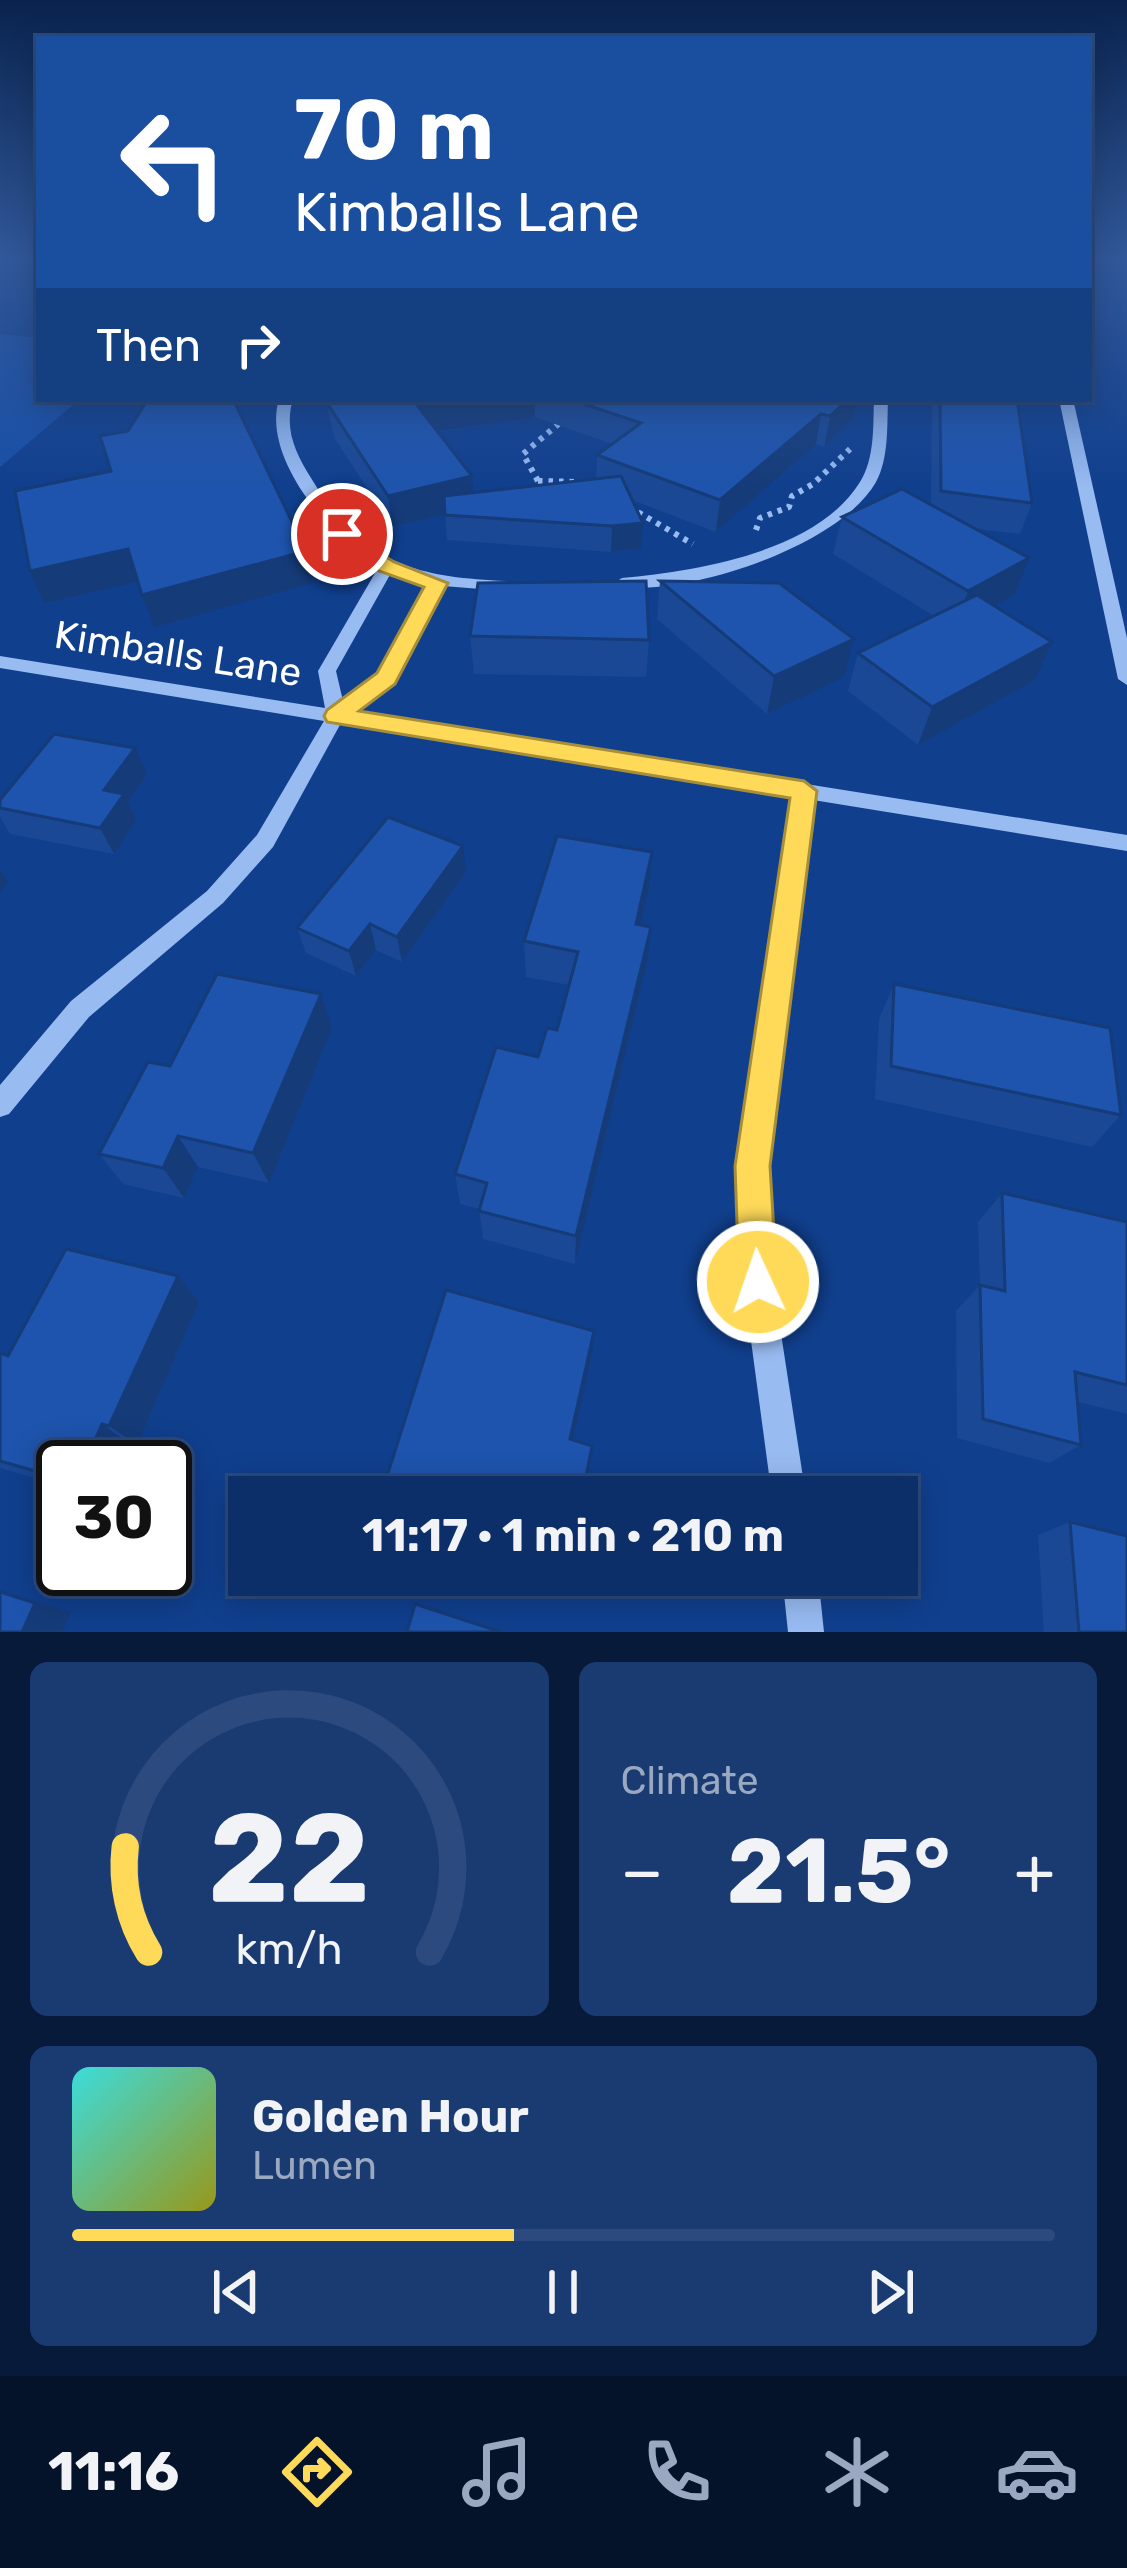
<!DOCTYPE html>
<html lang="en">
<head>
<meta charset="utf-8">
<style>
	body { margin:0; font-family:Rubik,sans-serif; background:#1a3b72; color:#f1f3f6; height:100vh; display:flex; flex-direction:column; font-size:45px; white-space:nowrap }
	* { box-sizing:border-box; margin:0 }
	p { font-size:39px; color:#9aa9c1 }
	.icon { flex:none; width:66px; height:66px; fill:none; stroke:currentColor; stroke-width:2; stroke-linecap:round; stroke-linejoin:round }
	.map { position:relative; height:1632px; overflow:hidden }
	.details { display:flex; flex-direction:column; gap:30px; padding:30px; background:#071a3a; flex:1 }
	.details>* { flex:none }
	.top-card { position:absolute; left:36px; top:36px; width:1056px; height:366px; border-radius:0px; box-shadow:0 6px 30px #0003,0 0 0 3px #2c4a7e; background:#1a4fa0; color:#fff; overflow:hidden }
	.speed { position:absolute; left:36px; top:1440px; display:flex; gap:24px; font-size:60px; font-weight:700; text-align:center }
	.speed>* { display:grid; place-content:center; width:156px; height:156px; border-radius:50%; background:#0c2f6a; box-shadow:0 6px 30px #0003,0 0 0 3px #2c4a7e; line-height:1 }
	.speed .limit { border:6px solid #111; border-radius:18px; background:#fff; color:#111 }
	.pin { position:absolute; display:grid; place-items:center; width:102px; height:102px; color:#fff; margin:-51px; border:6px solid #fff; border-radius:50%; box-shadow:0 3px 12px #0007 }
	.me { position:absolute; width:132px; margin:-66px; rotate:357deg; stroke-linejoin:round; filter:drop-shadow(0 0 9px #0008) }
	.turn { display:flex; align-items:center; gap:42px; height:252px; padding:0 60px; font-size:54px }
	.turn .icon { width:156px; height:156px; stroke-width:2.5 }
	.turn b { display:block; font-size:84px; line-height:102px }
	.then { display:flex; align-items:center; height:114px; padding:0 60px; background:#0003; gap:24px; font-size:45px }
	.big { font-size:90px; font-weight:700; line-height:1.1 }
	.details .card { flex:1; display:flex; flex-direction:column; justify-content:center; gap:18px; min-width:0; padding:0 42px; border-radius:18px; background:#1a3b72 }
	.details .dial { align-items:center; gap:0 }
	.dial svg { height:312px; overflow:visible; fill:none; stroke:#2c4a7e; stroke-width:7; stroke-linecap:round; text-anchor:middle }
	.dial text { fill:#f1f3f6; stroke:none }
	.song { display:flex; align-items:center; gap:36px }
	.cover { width:144px; height:144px; border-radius:18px; background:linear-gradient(135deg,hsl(180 70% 55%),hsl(60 70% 35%)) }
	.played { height:12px; border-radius:6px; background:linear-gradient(90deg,#ffda59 45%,#2c4a7e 45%) }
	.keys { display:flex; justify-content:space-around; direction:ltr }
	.heat { display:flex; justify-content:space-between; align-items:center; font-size:66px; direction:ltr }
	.details .tiles { flex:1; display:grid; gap:30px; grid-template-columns:1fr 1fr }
	.card:last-child { grid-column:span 2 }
	.trip { position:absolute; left:228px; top:1476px; width:690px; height:120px; border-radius:0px; background:#0c2f6a; box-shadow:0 6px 30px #0003,0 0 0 3px #2c4a7e; font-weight:700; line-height:120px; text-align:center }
	.tabs { display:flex; height:192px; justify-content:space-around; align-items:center; background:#05132a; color:#9aa9c1 }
	.tabs .icon { width:84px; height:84px }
	.tabs .active { color:#ffda59 }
	.tabs b { font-size:54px; color:#f1f3f6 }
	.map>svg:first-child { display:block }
	.green { fill:#184fa7 }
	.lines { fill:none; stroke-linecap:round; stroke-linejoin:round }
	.path { stroke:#98bbf2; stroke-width:6; stroke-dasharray:4.5 6; stroke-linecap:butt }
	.minor { fill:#98bbf2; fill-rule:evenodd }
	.wall { fill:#1a4895; fill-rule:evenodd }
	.shaded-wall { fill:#153b79 }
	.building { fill:#1e54ad; stroke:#153b79; stroke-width:3 }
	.route { fill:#ffda59; stroke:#a68e3a; stroke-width:3 }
	.labels { text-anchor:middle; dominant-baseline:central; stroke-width:12; stroke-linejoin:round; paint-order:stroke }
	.street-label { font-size:39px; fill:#fff; stroke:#103f8d }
</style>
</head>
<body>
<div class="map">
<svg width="1127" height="1632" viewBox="0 0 1127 1632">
	<rect width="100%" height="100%" fill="#103f8d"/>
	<!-- green -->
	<path class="green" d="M 0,334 L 39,338 L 39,399 L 80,399 L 0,467 Z"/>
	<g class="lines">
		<!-- path -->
		<g class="path">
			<path d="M 538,481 L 579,482"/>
			<path d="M 538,481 L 523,454 L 562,421"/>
			<path d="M 629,507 L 693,544"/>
			<path d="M 756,530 L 760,518 L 789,507 L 792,496 L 813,484 L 850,449"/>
		</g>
		<!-- minor -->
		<g class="minor">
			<path d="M 279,399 L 293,399 C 284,429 295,452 311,478 C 362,562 411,577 506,581 L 514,586 L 506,591 L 443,586 L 393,682 L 354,712 L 1127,835 L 1127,851 L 813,800 L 766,1166 L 773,1281 L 806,1497 L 772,1497 L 743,1281 L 738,1166 L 793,797 L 341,723 L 273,847 L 223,903 L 89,1017 L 9,1114 L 0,1117 L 0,1085 L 71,1001 L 207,891 L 257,835 L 324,721 L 0,668 L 0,656 L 325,708 L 318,671 L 378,568 C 331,538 261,458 279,399 ZM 391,573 L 428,584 L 379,674 L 343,701 L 336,671 Z"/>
			<path d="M 874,399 L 888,399 C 887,426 889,458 876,482 C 839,547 687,596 616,587 L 614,583 L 622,578 C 697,571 817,552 860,482 C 875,458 873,426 874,399 Z"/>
			<path d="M 1059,399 L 1073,399 L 1127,638 L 1127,685 L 1118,679 Z"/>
			<path d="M 782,1575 L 818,1575 L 824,1632 L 788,1632 Z"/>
		</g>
	</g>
	<!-- wall -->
	<g class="wall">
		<path d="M 326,399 L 858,399 L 853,418 L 824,447 L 816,444 L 716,532 L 632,500 L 641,548 L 611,552 L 447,540 L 445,514 L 392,527 L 334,437 ZM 535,417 L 612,444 L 597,455 L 596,479 L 473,493 L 437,432 Z"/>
		<path d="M 932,399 L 1017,399 L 1032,503 L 1020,534 L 975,529 L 1014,595 L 995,606 L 1052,642 L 1035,680 L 918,745 L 848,691 L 858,653 L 934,616 L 833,554 L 842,517 L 931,505 Z"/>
		<path d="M 660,581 L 844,677 L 767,714 L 657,619 Z"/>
		<path d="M 470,636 L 649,640 L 646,677 L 474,674 Z"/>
		<path d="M 147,774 L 128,801 L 136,820 L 114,854 L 10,834 L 0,817 L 0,800 Z"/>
		<path d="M 652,852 L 649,889 L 641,925 L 647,963 L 575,1264 L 483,1239 L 479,1209 L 460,1204 L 455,1174 L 557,1030 L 569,985 L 526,977 L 524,941 Z"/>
		<path d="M 466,872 L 402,962 L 376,950 L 356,976 L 306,953 L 297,928 Z"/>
		<path d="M 894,984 L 1121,1115 L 1092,1147 L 875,1099 L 879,1019 Z"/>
		<path d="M 332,1028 L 269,1183 L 198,1167 L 184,1198 L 123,1184 L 99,1154 L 170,1066 Z"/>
		<path d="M 1002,1193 L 1127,1222 L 1127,1414 L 1078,1402 L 1081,1445 L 1049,1463 L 957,1438 L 956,1311 L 980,1285 L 978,1222 Z"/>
		<path d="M 199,1302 L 137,1445 L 130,1444 L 63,1467 L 63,1486 L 0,1468 L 0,1353 L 8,1356 Z"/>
		<path d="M 592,1355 L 573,1440 L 590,1464 L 584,1497 L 389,1497 L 383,1489 Z"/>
		<path d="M 1070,1522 L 1127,1632 L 1044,1632 L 1038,1535 Z"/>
	</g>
	<!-- shaded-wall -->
	<g class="shaded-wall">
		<path d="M 452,399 L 534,399 L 535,417 L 419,434 L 416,404 Z"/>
		<path d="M 848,399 L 858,399 L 853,418 L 824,447 L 830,416 Z"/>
		<path d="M 821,414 L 816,444 L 716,532 L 720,500 Z"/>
		<path d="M 472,476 L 474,507 L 392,527 L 388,496 Z"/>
		<path d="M 643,523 L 641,548 L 611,552 L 612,526 Z"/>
		<path d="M 128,549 L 140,581 L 44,603 L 30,571 Z"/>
		<path d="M 306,551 L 313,583 L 154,627 L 142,595 Z"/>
		<path d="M 1029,558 L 1014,595 L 955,629 L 968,591 Z"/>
		<path d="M 854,639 L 844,677 L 767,714 L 774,676 Z"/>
		<path d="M 1052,642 L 1035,680 L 918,745 L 932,707 Z"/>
		<path d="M 135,748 L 147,774 L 128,801 L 136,820 L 114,854 L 100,828 L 104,790 Z"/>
		<path d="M 463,846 L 466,872 L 402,962 L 397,937 Z"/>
		<path d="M 652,852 L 649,889 L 633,960 L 636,924 Z"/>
		<path d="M 0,870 L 8,882 L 0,892 Z"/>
		<path d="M 370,924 L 376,950 L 356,976 L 349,951 Z"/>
		<path d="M 651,927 L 647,963 L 575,1264 L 576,1236 Z"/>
		<path d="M 321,994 L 332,1028 L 269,1183 L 253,1153 Z"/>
		<path d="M 178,1136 L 198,1167 L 184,1198 L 163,1168 Z"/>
		<path d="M 178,1276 L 199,1302 L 137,1445 L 109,1426 Z"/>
		<path d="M 594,1331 L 592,1355 L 569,1458 L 570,1439 Z"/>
		<path d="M 102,1424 L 130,1444 L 120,1467 L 83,1467 Z"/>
		<path d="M 0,1591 L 71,1612 L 62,1632 L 22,1632 Z"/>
	</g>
	<!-- building -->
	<g class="building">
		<path d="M 148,399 L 233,399 L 306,551 L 142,595 L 128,549 L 30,571 L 15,491 L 111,471 L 100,436 L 128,431 Z"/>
		<path d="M 327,399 L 452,399 L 416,404 L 472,476 L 388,496 L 329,406 Z"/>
		<path d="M 569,399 L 848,399 L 830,416 L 821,414 L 720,500 L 597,455 L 641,423 Z"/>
		<path d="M 940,399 L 1017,399 L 1032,503 L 941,491 Z"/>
		<path d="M 621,476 L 643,523 L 612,526 L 445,515 L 444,496 Z"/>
		<path d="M 902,489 L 1029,558 L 968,591 L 842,517 Z"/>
		<path d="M 646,581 L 649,640 L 470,636 L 478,583 Z"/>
		<path d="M 660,581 L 779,583 L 854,639 L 774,676 Z"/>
		<path d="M 977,595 L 1052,642 L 932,707 L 858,653 Z"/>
		<path d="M 54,734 L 135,748 L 104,790 L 124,794 L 100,828 L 0,808 L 0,800 Z"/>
		<path d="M 388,817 L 463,846 L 397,937 L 370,924 L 349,951 L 297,928 Z"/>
		<path d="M 557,836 L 652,852 L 636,924 L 651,927 L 576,1236 L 479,1211 L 487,1183 L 455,1174 L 496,1047 L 538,1057 L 547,1028 L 557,1030 L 578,952 L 524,941 Z"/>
		<path d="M 217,974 L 321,994 L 253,1153 L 178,1136 L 163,1168 L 99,1154 L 148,1062 L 170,1066 Z"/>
		<path d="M 894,984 L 1110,1028 L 1121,1115 L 891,1066 Z"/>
		<path d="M 1002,1193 L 1127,1222 L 1127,1385 L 1075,1372 L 1081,1445 L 983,1419 L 980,1285 L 1005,1291 Z"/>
		<path d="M 66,1249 L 178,1276 L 109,1426 L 102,1424 L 83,1467 L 63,1467 L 63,1479 L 0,1461 L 0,1353 L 8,1356 Z"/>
		<path d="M 446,1290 L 594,1331 L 570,1439 L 592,1446 L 582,1497 L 410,1497 L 383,1489 Z"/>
		<path d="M 1070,1522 L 1127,1536 L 1127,1632 L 1079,1632 Z"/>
		<path d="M 0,1592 L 35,1603 L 22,1632 L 0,1632 Z"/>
		<path d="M 415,1604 L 501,1632 L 407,1632 Z"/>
	</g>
	<!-- sky -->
	<linearGradient id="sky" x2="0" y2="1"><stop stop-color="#09234e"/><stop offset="0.53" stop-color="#31589a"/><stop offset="1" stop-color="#31589a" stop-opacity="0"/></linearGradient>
	<rect width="1127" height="488" fill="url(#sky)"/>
	<!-- route -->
	<path class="route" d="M 342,528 L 394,562 L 448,583 L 395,684 L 359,711 L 804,781 L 817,791 L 770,1166 L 777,1282 L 771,1295 L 758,1301 L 744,1295 L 739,1282 L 735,1166 L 790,798 L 327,722 L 324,716 L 327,710 L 377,673 L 424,587 L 379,571 L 335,539 L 332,534 Z"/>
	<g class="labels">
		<!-- street labels -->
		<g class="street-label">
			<text transform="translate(178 654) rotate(9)">Kimballs Lane</text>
		</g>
	</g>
</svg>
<div class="speed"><div class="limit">30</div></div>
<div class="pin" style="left:342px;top:534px;background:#d93025"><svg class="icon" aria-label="arrive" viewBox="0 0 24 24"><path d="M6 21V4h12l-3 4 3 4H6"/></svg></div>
<svg class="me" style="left:758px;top:1282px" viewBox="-20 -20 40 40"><circle r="17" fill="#ffda59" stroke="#fff" stroke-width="3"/><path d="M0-11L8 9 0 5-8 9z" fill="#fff"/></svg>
<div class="trip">11:17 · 1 min · 210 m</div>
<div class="top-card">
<div class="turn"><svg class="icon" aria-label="left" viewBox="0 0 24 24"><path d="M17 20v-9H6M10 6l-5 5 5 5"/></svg><div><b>70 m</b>Kimballs Lane</div></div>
<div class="then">Then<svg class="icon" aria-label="right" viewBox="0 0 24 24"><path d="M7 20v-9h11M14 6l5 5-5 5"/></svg></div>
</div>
</div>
<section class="details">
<div class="tiles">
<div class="card dial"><svg viewBox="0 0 100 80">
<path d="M14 69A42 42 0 1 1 86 69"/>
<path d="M14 69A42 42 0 0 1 8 42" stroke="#ffda59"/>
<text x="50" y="56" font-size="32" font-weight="700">22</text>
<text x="50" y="72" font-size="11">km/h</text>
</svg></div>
<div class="card"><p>Climate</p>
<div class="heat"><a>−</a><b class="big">21.5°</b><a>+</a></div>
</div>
<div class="card">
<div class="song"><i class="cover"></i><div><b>Golden Hour</b><p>Lumen</p></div></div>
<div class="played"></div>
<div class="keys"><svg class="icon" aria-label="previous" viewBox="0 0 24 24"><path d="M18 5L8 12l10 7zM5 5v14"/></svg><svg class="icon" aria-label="pause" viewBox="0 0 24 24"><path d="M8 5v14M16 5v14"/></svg><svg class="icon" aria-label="next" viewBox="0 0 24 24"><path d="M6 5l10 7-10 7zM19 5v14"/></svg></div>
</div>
</div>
</section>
<nav class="tabs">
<b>11:16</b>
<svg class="icon active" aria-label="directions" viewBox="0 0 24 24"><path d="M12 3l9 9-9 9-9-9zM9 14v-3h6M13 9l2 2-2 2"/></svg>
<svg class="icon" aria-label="music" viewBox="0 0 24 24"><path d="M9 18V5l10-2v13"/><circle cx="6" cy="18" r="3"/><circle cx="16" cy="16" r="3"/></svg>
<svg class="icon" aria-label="phone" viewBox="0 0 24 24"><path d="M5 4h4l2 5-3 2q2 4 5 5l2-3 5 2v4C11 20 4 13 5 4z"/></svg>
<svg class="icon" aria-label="climate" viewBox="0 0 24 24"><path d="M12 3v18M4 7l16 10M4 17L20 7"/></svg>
<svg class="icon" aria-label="car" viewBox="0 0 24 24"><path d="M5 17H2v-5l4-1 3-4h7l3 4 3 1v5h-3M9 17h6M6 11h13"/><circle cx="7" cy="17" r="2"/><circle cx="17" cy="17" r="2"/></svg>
</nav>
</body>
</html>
